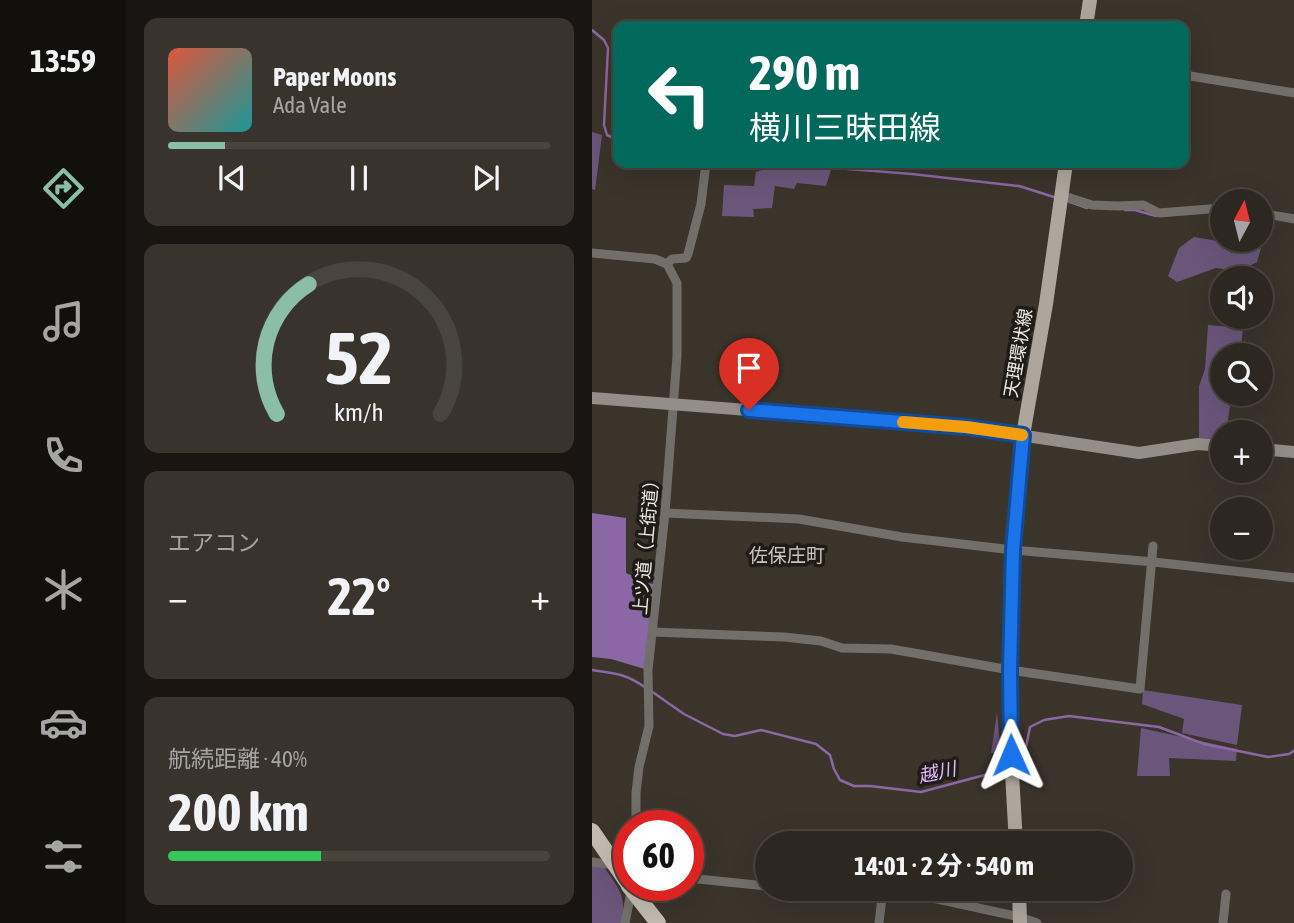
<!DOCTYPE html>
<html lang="ja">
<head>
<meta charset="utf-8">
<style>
	body { margin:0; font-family:"Asap Condensed","Noto Sans JP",sans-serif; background:#38332d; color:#f1f3f6; height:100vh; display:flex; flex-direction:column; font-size:26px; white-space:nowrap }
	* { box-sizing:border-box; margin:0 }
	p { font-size:23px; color:#a6a5a5 }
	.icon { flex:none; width:38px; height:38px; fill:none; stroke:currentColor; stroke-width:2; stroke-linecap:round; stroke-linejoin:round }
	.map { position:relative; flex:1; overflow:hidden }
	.side { display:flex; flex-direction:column; gap:18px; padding:18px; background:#181512; width:466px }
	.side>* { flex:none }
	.hud { position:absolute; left:21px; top:21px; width:576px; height:147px; border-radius:14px; box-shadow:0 7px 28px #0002,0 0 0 2px #48443e; background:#00695c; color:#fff; overflow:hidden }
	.needle { width:46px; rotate:7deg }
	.tools { position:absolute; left:618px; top:189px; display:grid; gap:14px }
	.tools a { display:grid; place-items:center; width:63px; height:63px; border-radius:50%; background:#2c2720; box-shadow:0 7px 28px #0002,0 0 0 2px #48443e; font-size:35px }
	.speed { position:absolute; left:21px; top:810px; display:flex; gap:14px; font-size:35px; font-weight:700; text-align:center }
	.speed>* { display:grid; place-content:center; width:91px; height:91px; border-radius:50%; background:#2c2720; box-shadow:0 7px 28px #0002,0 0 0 2px #48443e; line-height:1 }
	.speed .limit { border:10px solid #d22; background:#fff; color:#111 }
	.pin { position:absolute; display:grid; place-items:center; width:60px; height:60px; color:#fff; margin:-72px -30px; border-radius:50% 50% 50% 0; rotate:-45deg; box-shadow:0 0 7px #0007 }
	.pin .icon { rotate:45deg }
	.me { position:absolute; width:77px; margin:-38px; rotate:359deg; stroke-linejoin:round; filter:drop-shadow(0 0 5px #0008) }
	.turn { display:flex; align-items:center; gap:24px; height:147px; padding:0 21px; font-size:32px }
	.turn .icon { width:91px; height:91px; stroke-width:2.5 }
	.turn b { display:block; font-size:49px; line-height:60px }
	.big { font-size:52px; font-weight:700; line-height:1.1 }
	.side .tile { flex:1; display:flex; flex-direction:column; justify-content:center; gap:10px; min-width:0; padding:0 24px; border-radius:14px; background:#38332d }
	.side .dial { align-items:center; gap:0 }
	.dial svg { height:182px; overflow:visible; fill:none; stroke:#48443e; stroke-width:7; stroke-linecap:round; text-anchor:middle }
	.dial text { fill:#f1f3f6; stroke:none }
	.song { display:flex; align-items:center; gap:21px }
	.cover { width:84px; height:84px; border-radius:10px; background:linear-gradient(135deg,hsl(10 70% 55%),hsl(180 70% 35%)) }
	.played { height:7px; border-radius:4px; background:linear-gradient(90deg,#8abfa5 15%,#48443e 15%) }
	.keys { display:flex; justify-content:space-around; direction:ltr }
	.heat { display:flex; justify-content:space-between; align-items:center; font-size:38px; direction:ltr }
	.charge { height:10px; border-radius:5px; background:linear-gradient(90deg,#34c759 40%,#48443e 0) }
	.trip { position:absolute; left:163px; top:831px; width:378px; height:70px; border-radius:35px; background:#2c2720; box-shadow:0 7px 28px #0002,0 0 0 2px #48443e; font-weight:700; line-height:70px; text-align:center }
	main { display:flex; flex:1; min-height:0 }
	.tab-bar { display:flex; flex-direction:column; width:126px; justify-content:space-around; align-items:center; background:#12100d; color:#a6a5a5 }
	.tab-bar .icon { width:49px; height:49px }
	.tab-bar .on { color:#8abfa5 }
	.tab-bar b { font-size:32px; color:#f1f3f6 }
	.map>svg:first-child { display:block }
	.green { fill:#6b567b }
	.water { fill:#8b67a5 }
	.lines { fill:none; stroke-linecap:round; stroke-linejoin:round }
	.stream { stroke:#8b67a5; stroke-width:2.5 }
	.street { stroke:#726e6a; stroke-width:9 }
	.secondary { stroke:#938e87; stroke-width:12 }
	.primary { stroke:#ada69d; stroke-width:14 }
	.highway { stroke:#c4bcb1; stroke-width:16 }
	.route-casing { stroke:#114b97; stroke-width:18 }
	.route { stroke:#1a73e8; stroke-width:12 }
	.slow { stroke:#f59e0b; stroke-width:12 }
	.labels { text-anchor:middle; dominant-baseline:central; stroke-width:7; stroke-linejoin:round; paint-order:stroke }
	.street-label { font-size:18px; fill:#f0ece6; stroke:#1f1c18 }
	.neighbourhood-label { font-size:19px; fill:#ccc4b9; stroke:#1f1c18 }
	.water-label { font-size:19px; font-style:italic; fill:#e1b9ff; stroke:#1f1c18 }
</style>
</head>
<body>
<main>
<nav class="tab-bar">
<b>13:59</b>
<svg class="icon on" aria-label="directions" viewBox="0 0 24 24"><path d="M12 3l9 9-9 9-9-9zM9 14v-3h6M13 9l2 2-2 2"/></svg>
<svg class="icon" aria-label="music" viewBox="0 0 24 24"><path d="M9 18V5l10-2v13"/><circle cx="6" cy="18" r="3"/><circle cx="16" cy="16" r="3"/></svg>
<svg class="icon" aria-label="phone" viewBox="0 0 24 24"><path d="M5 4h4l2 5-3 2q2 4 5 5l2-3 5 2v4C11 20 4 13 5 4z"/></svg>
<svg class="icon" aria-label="climate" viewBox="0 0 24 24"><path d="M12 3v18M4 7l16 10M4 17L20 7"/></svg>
<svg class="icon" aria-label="car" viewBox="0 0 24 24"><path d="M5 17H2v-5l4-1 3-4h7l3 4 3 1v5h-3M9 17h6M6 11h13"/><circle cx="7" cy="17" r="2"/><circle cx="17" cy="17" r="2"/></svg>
<svg class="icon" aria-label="filters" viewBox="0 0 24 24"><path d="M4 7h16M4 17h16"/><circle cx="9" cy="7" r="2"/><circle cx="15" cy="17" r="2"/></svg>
</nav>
<section class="side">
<div class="tile">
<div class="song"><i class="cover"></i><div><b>Paper Moons</b><p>Ada Vale</p></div></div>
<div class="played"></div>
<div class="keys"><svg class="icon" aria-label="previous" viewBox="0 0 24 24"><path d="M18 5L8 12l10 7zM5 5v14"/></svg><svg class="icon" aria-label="pause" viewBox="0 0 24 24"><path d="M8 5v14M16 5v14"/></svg><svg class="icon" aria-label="next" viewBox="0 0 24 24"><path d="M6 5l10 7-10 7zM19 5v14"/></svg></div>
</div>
<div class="tile dial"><svg viewBox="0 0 100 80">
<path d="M14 69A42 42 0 1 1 86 69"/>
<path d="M14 69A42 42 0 0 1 28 12" stroke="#8abfa5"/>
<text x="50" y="56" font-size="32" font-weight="700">52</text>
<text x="50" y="72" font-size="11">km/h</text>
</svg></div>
<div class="tile"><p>エアコン</p>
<div class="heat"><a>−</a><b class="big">22°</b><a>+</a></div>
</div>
<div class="tile"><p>航続距離 · 40%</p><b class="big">200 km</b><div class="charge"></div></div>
</section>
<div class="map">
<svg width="703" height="923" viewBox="0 0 703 923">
	<rect width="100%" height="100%" fill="#3a342b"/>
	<!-- green -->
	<g class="green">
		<path d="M 0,132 L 10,135 L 3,190 L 0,189 Z"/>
		<path d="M 176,163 L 241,163 L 234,186 L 205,183 L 202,189 L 183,186 L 180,208 L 161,209 L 162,217 L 130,216 L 132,185 L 162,186 L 164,172 L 173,169 Z"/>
		<path d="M 602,237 L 637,243 L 639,253 L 663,246 L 669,248 L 665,262 L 648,271 L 624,268 L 585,282 L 576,276 L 587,248 Z"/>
		<path d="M 616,325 L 651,328 L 648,355 L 630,355 L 630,394 L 640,394 L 634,432 L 630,432 L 630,440 L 607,438 L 607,386 L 613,369 Z"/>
		<path d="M 551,690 L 650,705 L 645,745 L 590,733 L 592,719 L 550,704 Z"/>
		<path d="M 405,713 L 409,754 L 399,753 Z"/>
		<path d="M 549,728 L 645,749 L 644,761 L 577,758 L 578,776 L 545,776 Z"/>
		<path d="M 0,865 L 12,867 C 27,889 34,894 30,923 L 0,923 Z"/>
	</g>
	<!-- water -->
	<path class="water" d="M 0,513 L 34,518 L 34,573 L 56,583 L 66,585 L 56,670 L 19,659 L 0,657 Z"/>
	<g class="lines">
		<!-- stream -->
		<g class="stream">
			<path d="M 0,30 L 12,40 L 16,48 L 12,125 L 15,135 L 26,140"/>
			<path d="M 180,163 L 320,174 L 427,186 L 465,198"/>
			<path d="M 475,201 L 495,208"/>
			<path d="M 533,210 L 543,210 L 564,216"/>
			<path d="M 0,670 C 23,673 35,674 54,688"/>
			<path d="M 59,691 L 92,714 L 131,734 L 143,736 L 169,730 L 224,744 L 238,755 L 242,769 L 248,780 L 262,786 L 278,786 L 329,792 L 404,772 L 414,766"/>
			<path d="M 425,759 L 434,747 L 438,727 L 452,720 L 477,716 L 567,727 L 612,744 L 676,757 L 697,754 L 703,750"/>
		</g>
		<!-- street -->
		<g class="street">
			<path d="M 592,75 L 703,93"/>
			<path d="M 469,195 L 500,205 L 526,206 L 551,205 L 567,213 L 630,208"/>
			<path d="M 668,213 L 703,219"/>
			<path d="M 0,253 L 63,259 L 75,264"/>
			<path d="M 73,513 L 207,519 L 310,537 L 421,550 L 562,562 L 703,578"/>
			<path d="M 61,632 L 192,637 L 229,641 L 250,648 L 299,649 L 418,670 L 548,689 L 561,546"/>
			<path d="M 44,826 L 44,793 L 47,767 L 57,726 L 56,670 L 73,513 L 85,356 L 85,283 L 75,264 L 80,259 L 94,258 L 96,254 L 109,204 L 114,163"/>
			<path d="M 0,862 L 22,865"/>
			<path d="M 96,878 L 175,886"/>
			<path d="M 199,889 L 255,891 L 276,889"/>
			<path d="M 299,889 L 428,917 L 445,923"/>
			<path d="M 33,923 L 40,887"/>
			<path d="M 287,923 L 291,889"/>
			<path d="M 631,923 L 634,894"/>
		</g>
		<!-- secondary -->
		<g class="secondary">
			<path d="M 0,398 L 374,427 L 547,453 L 606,444 L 630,446"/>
			<path d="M 668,449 L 703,452"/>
		</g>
		<!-- primary -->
		<g class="primary">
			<path d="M 494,26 L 498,0"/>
			<path d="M 424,844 L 419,755 L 418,670 L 421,550 L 431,435 L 454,304 L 474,163"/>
			<path d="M 427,889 L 428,923"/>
		</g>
		<!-- highway -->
		<g class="highway">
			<path d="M 0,831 L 37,885"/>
			<path d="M 37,886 L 66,923"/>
		</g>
	</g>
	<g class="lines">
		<!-- route casing -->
		<g class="route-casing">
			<path id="route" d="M 157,410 L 374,427 L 431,435 L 421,550 L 418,670 L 419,755"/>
		</g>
		<!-- route -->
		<use href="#route" class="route"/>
		<!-- slow -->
		<path class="slow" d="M 311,422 L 374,427 L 430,435"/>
	</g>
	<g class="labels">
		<!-- street labels -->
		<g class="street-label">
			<text transform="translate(426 353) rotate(-80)">天理環状線</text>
			<text transform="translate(54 543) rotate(-85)">上ツ道（上街道）</text>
		</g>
		<!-- neighbourhood labels -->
		<g class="neighbourhood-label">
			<text x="195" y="555">佐保庄町</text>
		</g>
		<!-- water labels -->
		<g class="water-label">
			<text transform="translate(345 772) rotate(-12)">越川</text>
		</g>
	</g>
</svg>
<div class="tools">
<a><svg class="needle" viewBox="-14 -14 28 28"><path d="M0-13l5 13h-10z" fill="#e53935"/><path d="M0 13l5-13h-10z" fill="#a6a5a5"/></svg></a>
<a><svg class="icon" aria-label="sound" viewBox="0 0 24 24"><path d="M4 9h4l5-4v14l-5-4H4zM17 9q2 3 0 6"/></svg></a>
<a><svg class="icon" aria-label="search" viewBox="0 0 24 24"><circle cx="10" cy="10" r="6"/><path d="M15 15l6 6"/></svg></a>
<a>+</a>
<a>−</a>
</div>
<div class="speed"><div class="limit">60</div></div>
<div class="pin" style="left:157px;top:410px;background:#d93025"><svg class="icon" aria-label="arrive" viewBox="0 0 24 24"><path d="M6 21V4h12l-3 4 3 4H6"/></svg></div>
<svg class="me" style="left:419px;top:755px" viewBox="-20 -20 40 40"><path d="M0-17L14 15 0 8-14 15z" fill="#1a73e8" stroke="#fff" stroke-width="4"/></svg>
<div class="trip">14:01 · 2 分 · 540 m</div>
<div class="hud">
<div class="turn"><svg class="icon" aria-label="left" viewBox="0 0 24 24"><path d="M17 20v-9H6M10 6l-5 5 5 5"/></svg><div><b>290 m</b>横川三昧田線</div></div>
</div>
</div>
</main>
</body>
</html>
